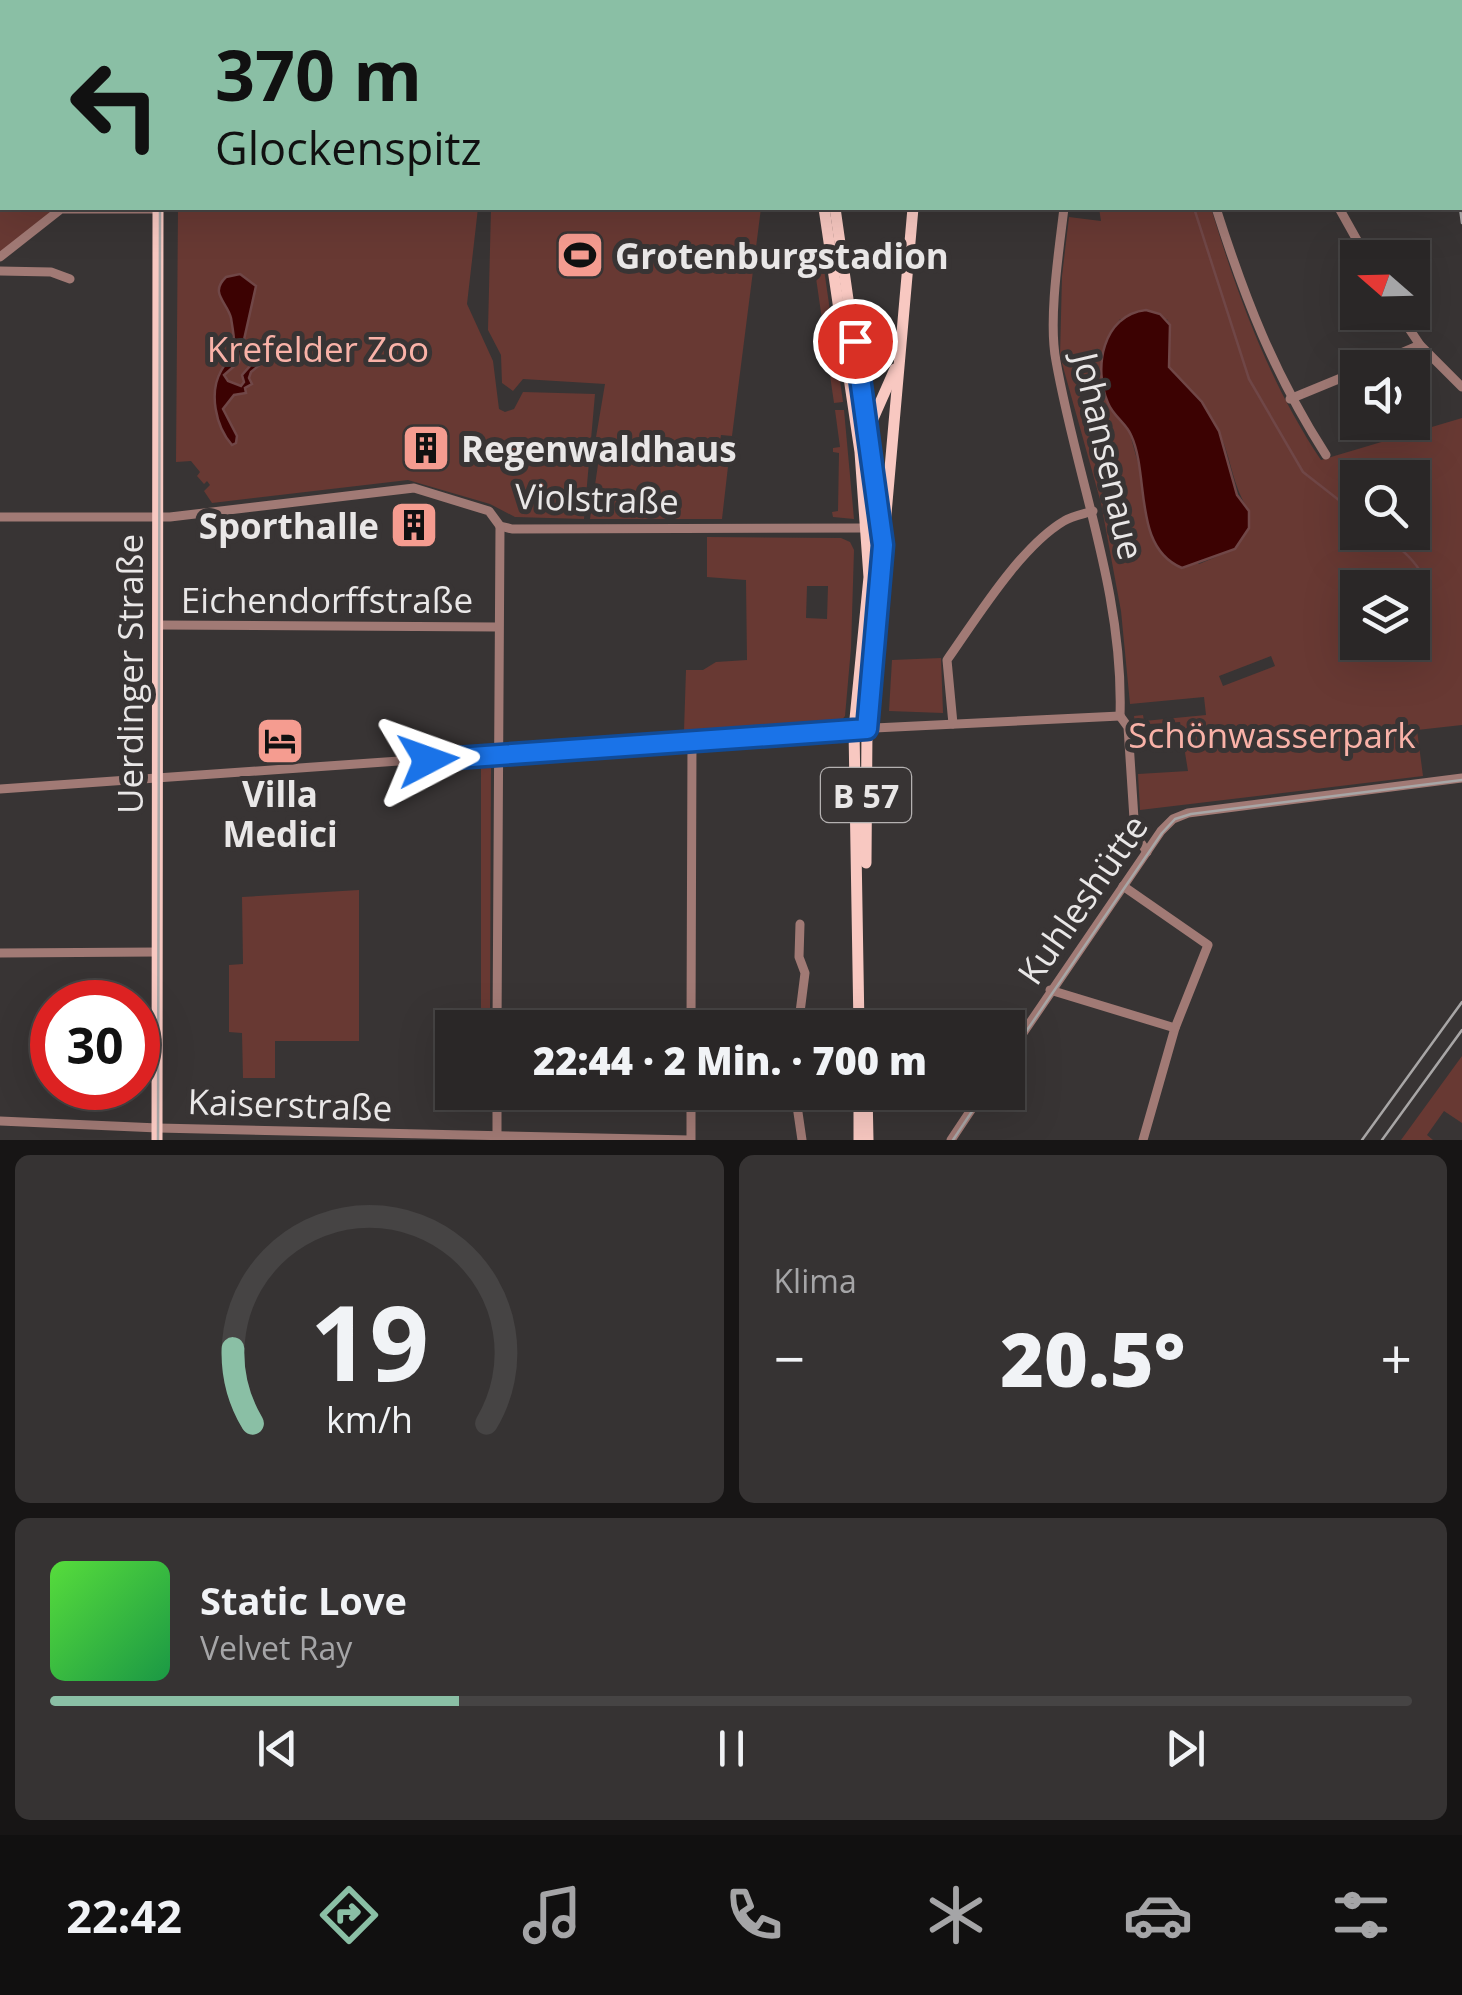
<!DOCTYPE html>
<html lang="de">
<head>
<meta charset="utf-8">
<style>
	body { margin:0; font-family:"Open Sans",sans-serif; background:#363333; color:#f1f3f6; height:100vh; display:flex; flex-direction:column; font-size:38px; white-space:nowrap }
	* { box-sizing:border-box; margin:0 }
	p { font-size:32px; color:#a5a5a7 }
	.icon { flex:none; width:55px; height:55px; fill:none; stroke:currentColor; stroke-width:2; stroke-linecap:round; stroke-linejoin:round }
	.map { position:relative; height:1140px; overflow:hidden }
	.side { display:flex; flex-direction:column; gap:15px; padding:15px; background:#171515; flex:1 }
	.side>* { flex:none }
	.guide { position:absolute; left:0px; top:0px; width:1462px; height:210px; box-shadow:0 10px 40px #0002,0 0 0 2px #464444; background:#8abfa5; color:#111; overflow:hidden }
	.needle { width:65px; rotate:290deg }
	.fabs { position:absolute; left:1340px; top:240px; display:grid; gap:20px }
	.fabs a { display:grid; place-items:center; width:90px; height:90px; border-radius:0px; background:#2a2727; box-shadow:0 10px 40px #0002,0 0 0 2px #464444; font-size:50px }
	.speed { position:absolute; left:30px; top:980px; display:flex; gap:20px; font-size:50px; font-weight:700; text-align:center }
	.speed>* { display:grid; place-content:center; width:130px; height:130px; border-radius:50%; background:#2a2727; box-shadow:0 10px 40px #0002,0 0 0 2px #464444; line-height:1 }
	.speed .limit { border:15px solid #d22; background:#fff; color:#111 }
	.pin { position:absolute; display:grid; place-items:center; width:85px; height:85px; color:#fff; margin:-42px; border:5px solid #fff; border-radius:50%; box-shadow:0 2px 10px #0007 }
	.me { position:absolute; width:110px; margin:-55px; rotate:86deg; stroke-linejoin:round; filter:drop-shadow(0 0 8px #0008) }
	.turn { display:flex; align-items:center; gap:35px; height:210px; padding:0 50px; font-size:45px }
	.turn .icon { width:130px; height:130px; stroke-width:2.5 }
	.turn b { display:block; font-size:70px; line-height:85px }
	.big { font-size:75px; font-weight:800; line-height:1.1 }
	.side .widget { flex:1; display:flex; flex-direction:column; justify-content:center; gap:15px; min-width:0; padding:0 35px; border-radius:15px; background:#363333 }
	.side .dial { align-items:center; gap:0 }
	.dial svg { height:260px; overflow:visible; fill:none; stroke:#464444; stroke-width:7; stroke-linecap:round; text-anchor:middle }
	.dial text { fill:#f1f3f6; stroke:none }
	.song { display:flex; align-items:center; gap:30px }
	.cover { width:120px; height:120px; border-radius:15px; background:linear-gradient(135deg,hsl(110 70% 55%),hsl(140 70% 35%)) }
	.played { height:10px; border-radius:5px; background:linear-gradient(90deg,#8abfa5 30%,#464444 30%) }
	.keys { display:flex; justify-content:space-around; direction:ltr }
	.heat { display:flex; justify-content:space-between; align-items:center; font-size:55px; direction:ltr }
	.side .tiles { flex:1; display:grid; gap:15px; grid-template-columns:1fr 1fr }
	.widget:last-child { grid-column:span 2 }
	.trip { position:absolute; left:435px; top:1010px; width:590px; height:100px; border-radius:0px; background:#2a2727; box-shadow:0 10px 40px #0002,0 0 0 2px #464444; font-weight:800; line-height:100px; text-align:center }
	.menu { display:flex; height:160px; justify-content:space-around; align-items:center; background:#111010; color:#a5a5a7 }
	.menu .icon { width:70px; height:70px }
	.menu .selected { color:#8abfa5 }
	.menu b { font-size:45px; color:#f1f3f6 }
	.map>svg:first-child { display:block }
	.green { fill:#683933; fill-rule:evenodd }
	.water { fill:#3c0202; stroke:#704747; stroke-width:2.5 }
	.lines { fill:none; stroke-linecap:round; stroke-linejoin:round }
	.stream { stroke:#704747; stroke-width:2.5 }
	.minor { stroke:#a17a75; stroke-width:9 }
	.major { stroke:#f8c8c1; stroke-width:11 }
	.tram { stroke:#a8a6a6; stroke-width:2.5 }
	.rail { stroke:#a8a6a6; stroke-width:2.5 }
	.route-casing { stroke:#114b97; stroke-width:25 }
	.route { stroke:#1a73e8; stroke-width:18 }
	.labels { text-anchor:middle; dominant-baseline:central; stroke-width:10; stroke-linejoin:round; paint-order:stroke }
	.shield { fill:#383434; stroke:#b4b1b1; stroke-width:2.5 }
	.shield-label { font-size:32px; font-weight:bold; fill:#e9e7e7 }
	.poi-label { font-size:35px; font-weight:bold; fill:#e9e7e7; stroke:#383434; text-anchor:start }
	.park-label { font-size:35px; fill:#f9b2a8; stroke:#383434 }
	.street-label { font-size:35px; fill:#e9e7e7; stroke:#383434 }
</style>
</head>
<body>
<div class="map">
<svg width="1462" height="1140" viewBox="0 0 1462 1140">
	<rect width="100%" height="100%" fill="#383434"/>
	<!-- green -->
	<g class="green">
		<path d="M 0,0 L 140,0 L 141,2 L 2,2 L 0,138 Z"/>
		<path d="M 0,142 L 2,142 L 2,208 L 57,208 L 0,253 Z"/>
		<path d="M 178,208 L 478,208 L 467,304 L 493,361 L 499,409 L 505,412 L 514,409 L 523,392 L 595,394 L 584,519 L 515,517 L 490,504 L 408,480 L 212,503 L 204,491 L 210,485 L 207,481 L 204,484 L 197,476 L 200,472 L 191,461 L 176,462 Z"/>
		<path d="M 491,208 L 761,208 L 732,436 L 721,435 L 719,447 L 730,449 L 722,519 L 590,519 L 600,451 L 594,449 L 605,384 L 523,379 L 513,391 L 502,383 L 501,355 L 488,330 Z"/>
		<path d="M 1099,208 L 1211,208 C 1238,297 1269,382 1321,460 L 1462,418 L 1462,725 L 1417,730 L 1423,776 L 1140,810 L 1138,774 L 1188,771 L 1180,722 L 1135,725 L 1134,716 L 1143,715 L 1144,721 L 1206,715 L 1204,697 L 1130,704 L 1121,611 L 1101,503 L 1060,356 L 1062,276 L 1069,217 L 1101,221 ZM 1120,319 L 1167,319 L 1170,325 L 1169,367 C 1192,390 1213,413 1224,444 C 1233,470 1234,487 1249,511 L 1235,549 L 1199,564 L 1150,528 L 1140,470 L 1105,345 ZM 1358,478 L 1412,478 L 1412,532 L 1358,532 ZM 1358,588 L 1412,588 L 1412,642 L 1358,642 ZM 1271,656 L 1275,666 L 1223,686 L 1219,676 Z"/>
		<path d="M 822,255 L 843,402 L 834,403 L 814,264 L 808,264 L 810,257 Z"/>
		<path d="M 835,410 L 844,410 L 854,519 L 833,517 L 832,512 L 838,511 L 839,453 L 833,452 L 833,448 L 840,447 Z"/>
		<path d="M 707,537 L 841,538 L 850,542 L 854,550 L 851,648 L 845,716 L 841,721 L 684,731 L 686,670 L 703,670 L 716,662 L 747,660 L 746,580 L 707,577 ZM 807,586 L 828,586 L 827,619 L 806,618 Z"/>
		<path d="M 941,658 L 943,713 L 889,711 L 892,660 Z"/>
		<path d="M 481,764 L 491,766 L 490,1028 L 481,1027 Z"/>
		<path d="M 359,890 L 359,1041 L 275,1041 L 275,1078 L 243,1078 L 242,1033 L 229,1032 L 229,965 L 243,964 L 242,897 Z"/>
		<path d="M 1462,1056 L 1462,1123 L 1444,1111 L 1427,1135 L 1433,1140 L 1401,1140 Z"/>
	</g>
	<!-- water -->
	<g class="water">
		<path d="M 240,274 L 256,286 L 239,362 L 224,375 L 228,381 L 241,386 L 244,382 L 242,375 L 258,357 L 263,362 L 251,372 L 249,378 L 252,384 L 245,388 L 246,393 L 234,395 L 223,409 L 237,436 L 236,443 L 232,445 C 215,426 209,392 221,371 C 227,360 234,355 234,342 C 234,335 232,325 231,318 C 227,302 209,293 226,277 Z"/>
		<path d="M 1146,310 L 1160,314 L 1170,325 L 1169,367 L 1202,402 L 1219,431 L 1237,495 L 1249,511 L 1249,528 L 1235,549 L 1182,568 C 1132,547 1150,476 1131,435 C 1126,423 1113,416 1108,403 C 1093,369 1102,315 1146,310 Z"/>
	</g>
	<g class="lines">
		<!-- stream -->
		<g class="stream">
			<path d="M 1161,2 L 1161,0"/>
			<path d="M 1194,208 L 1249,379 L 1303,472 L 1358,515"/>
			<path d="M 1380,532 C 1427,569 1433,579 1424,638"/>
		</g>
		<!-- minor -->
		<g class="minor">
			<path d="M 1242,0 L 1243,2"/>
			<path d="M 1398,0 L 1398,2"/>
			<path d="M 441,2 L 450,0"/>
			<path d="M 1092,2 L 1093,0"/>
			<path d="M 1064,208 C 1059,250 1048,320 1056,361 C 1077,480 1124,593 1120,716"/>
			<path d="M 1216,208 C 1245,299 1274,374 1326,455"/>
			<path d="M 1339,208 L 1367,258"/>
			<path d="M 0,257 L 61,209 L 158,209"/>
			<path d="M 0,271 L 51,272 L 70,279"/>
			<path d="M 1398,312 L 1420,345 L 1462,387"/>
			<path d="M 1366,368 L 1420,345"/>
			<path d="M 1290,399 L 1358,371"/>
			<path d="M 0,517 L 170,517 L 414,488 L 489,511 L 500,526 L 512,529 L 866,528"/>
			<path d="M 157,625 L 497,627"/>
			<path d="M 1120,716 L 1128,727 L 1135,834 L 1147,852"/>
			<path d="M 953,724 L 947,660 C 976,619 1020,547 1064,521 C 1072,516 1084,514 1093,511"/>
			<path d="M 0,789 L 854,729 L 1120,716"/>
			<path d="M 1123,886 L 1208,945 L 1175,1028 L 1143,1140"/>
			<path d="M 0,953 L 157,952"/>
			<path d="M 1050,990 L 1175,1028"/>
			<path d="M 497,1028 L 500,526"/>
			<path d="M 691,1028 L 692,741"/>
			<path d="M 798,1028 L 805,973 L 799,957 L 800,924"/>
			<path d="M 1008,1055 L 1161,831 L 1173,819 L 1188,813 L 1462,778"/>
			<path d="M 795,1092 L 802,1140"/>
			<path d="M 0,1121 L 158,1128 L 690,1140"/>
			<path d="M 497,1140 L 497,1092"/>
			<path d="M 691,1140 L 691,1092"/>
			<path d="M 951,1140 L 983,1092"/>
		</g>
		<!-- major -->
		<g class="major">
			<path d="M 158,0 L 158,2"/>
			<path d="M 793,0 L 794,2"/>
			<path d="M 805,0 L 806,2"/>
			<path d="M 931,2 L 931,0"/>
			<path d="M 824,208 L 860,452 L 869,577 L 854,729 L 859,1028"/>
			<path d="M 835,208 L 881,531"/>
			<path d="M 868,430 L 895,369"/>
			<path d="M 866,863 L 867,729 L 913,208"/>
			<path d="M 859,1092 L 859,1140"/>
			<path d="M 867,1092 L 868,1140"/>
			<path d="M 157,1140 L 158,208"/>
		</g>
		<!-- tram -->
		<g class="tram">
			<path d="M 160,0 L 160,2"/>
			<path d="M 1429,0 L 1429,2"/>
			<path d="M 1460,208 L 1462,223"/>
			<path d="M 1008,1058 L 1162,833 L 1175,819 L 1191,814 L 1462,780"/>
			<path d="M 158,1140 L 160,208"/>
			<path d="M 953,1140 L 985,1092"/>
		</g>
		<!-- rail -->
		<g class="rail">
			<path d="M 1362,1140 L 1462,1002"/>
			<path d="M 1382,1140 L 1462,1030"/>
		</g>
	</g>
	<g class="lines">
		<!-- route casing -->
		<g class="route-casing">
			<path id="route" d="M 428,760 L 867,729 L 883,545 L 855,341"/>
		</g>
		<!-- route -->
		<use href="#route" class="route"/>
	</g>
	<!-- icons -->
	<defs>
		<g id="stadium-square" transform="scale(2.5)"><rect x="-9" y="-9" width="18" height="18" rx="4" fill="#f59c90" stroke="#383434"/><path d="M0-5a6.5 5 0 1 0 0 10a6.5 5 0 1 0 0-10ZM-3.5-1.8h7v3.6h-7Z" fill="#111"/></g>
		<g id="building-square" transform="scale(2.5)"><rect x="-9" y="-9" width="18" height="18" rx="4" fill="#f59c90" stroke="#383434"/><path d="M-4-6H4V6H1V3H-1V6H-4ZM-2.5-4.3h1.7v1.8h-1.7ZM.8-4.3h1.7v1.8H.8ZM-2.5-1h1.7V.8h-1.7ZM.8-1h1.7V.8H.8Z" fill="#111"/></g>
		<g id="hotel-square" transform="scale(2.5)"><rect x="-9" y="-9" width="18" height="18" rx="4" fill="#f59c90" stroke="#383434"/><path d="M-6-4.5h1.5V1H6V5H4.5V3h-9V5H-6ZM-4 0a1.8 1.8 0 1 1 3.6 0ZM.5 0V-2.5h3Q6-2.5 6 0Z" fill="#111"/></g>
	</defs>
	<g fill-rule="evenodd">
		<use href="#stadium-square" x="580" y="255"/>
		<use href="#building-square" x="426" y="448"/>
		<use href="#building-square" x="414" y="525"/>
		<use href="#hotel-square" x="280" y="741"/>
	</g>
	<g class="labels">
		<!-- shield labels -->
		<rect class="shield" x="821" y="768" width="90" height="54" rx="8"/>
		<g class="shield-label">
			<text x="866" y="795">B 57</text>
		</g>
		<!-- poi labels -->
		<g class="poi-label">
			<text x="615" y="255">Grotenburgstadion</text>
			<text x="461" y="448">Regenwaldhaus</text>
			<text x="379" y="525" text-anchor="end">Sporthalle</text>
			<text x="280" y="793" text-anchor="middle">Villa<tspan x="280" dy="40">Medici</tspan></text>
		</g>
		<!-- park labels -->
		<g class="park-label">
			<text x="318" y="348">Krefelder Zoo</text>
			<text x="1272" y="734">Schönwasserpark</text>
		</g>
		<!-- street labels -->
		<g class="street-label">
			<text transform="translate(1109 456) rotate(77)">Johansenaue</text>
			<text transform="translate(597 498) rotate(2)">Violstraße</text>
			<text x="327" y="599">Eichendorffstraße</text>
			<text transform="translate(129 674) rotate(-90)">Uerdinger Straße</text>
			<text transform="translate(1082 899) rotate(-55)">Kuhleshütte</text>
			<text transform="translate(290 1104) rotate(2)">Kaiserstraße</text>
		</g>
	</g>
</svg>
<div class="fabs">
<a><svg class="needle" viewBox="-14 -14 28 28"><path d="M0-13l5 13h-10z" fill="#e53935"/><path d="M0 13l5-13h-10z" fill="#a5a5a7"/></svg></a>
<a><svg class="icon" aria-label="sound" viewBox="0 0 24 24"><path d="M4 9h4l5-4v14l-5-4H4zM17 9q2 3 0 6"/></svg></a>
<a><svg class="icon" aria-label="search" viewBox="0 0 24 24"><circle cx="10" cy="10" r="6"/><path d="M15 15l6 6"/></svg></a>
<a><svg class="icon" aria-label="layers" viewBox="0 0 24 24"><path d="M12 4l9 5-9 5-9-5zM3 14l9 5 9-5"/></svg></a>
</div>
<div class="speed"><div class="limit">30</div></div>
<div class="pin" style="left:855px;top:341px;background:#d93025"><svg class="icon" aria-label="arrive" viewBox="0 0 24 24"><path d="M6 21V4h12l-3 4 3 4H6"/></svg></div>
<svg class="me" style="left:428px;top:760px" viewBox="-20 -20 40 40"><path d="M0-17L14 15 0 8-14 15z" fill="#1a73e8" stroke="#fff" stroke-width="4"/></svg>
<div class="trip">22:44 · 2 Min. · 700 m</div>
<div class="guide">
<div class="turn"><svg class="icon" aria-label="left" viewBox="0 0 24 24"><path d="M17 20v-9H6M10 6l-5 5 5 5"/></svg><div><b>370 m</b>Glockenspitz</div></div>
</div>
</div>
<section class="side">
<div class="tiles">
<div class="widget dial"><svg viewBox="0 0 100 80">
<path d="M14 69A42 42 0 1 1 86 69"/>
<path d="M14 69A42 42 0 0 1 8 46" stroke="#8abfa5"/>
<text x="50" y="56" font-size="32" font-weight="700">19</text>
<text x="50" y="72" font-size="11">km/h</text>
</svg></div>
<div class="widget"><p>Klima</p>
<div class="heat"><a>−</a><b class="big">20.5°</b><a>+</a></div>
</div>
<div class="widget">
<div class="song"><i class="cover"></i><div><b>Static Love</b><p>Velvet Ray</p></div></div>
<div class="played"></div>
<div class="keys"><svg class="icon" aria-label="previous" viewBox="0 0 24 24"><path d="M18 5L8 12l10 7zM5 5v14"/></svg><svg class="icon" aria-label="pause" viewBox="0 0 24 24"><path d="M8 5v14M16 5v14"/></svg><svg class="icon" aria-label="next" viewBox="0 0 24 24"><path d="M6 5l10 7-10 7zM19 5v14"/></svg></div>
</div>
</div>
</section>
<nav class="menu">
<b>22:42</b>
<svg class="icon selected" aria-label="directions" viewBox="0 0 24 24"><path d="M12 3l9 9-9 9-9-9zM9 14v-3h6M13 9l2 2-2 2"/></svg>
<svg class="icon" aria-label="music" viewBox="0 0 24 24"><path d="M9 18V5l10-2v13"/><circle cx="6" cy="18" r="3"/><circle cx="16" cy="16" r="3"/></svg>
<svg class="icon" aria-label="phone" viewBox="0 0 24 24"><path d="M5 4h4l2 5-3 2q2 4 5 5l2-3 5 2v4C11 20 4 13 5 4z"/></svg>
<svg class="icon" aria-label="climate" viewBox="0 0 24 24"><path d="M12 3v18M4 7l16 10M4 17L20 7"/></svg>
<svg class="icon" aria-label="car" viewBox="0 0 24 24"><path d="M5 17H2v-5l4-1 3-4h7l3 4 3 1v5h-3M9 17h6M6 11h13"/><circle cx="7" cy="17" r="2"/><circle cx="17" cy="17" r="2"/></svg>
<svg class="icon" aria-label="filters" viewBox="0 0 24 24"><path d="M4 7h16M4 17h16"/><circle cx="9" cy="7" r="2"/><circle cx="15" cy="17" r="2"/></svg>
</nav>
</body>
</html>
